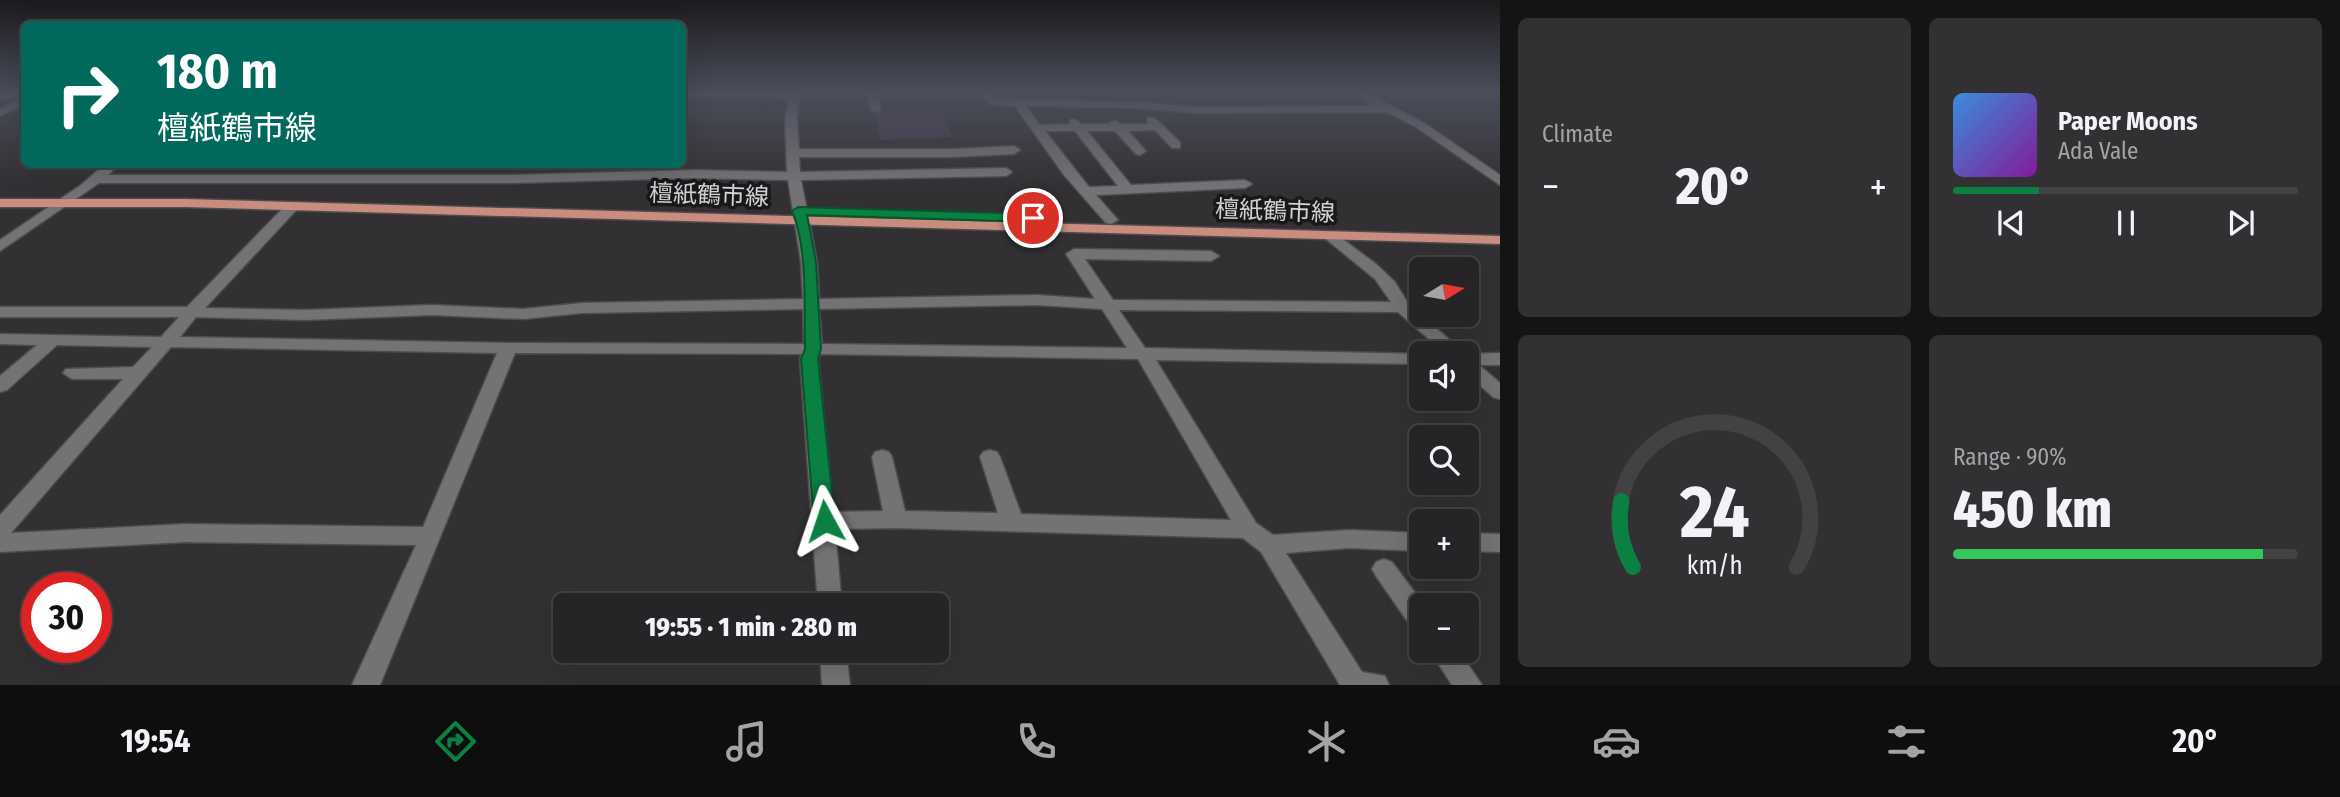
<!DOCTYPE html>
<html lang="en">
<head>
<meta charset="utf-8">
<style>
	body { margin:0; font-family:"Fira Sans Condensed","Noto Sans JP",sans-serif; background:#323032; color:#f1f3f6; height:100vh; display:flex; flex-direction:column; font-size:26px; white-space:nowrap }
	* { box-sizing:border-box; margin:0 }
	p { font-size:23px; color:#a4a4a7 }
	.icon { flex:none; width:38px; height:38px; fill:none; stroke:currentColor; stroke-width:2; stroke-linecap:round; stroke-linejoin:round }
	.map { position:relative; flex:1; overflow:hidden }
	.side { display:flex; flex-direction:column; gap:18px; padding:18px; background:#151415; width:840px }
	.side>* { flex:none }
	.hud { position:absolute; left:21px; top:21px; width:665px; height:147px; border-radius:10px; box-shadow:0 7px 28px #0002,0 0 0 2px #424143; background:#00695c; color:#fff; overflow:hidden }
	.needle { width:46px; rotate:79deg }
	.buttons { position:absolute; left:1409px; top:257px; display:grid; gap:14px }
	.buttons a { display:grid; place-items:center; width:70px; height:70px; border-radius:10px; background:#262426; box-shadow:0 7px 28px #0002,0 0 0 2px #424143; font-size:35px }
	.speed { position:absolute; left:21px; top:572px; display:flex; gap:14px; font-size:35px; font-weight:700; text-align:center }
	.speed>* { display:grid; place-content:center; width:91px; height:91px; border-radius:50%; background:#262426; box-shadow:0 7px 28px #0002,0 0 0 2px #424143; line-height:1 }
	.speed .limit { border:10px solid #d22; background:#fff; color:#111 }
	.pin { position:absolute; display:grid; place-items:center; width:60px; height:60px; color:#fff; margin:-30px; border:4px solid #fff; border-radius:50%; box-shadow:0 2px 7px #0007 }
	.me { position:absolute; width:77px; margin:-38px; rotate:355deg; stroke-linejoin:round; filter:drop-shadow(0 0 5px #0008) }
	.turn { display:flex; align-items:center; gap:24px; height:147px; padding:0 21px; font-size:32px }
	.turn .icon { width:91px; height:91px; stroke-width:2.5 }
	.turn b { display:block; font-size:49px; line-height:60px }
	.big { font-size:52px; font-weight:800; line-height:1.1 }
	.side .widget { flex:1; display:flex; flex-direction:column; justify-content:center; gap:10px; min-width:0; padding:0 24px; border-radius:10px; background:#323032 }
	.side .dial { align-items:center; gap:0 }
	.dial svg { height:182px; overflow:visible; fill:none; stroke:#424143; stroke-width:7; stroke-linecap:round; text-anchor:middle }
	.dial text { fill:#f1f3f6; stroke:none }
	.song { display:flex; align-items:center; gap:21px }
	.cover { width:84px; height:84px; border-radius:10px; background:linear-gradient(135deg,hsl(210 70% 55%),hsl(290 70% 35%)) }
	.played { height:7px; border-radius:4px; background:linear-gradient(90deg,#0b8043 25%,#424143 25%) }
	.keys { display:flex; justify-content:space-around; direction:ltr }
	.heat { display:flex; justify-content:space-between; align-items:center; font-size:38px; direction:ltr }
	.charge { height:10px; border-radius:5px; background:linear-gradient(90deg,#34c759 90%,#424143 0) }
	.side .tiles { flex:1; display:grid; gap:18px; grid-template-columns:repeat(2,1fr) }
	.trip { position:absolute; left:553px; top:593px; width:396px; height:70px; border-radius:10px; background:#262426; box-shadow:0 7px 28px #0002,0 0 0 2px #424143; font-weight:800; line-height:70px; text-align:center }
	.dock { display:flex; height:112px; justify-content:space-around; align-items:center; background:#0f0e0f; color:#a4a4a7 }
	.dock .icon { width:49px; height:49px }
	.dock .selected { color:#0b8043 }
	.dock b { font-size:32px; color:#f1f3f6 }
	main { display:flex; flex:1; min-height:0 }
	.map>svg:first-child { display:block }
	.green { fill:#49384b }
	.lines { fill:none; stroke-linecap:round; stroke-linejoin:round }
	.minor-casing { stroke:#4e4c4f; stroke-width:3 }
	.major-casing { stroke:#4e4c4f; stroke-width:3 }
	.minor { fill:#757275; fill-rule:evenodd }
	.major { fill:#c88d7e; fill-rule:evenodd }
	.route { fill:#0b8043; stroke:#07532c; stroke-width:2 }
	.labels { text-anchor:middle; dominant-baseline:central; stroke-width:7; stroke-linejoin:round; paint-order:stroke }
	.street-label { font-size:24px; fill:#d3d1d3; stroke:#1a181a }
</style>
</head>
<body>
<main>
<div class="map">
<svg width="1500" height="685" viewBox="0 0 1500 685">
	<rect width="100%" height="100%" fill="#333033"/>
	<!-- green -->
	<path class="green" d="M 941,110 L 953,137 L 880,140 L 874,111 Z"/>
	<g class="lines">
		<!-- minor casing -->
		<g class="minor-casing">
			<g id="minor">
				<path d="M 682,91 L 800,91 L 797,119 L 799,149 L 953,149 L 1014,146 L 1020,150 L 1014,154 L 953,157 L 799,157 L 800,172 L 1006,168 L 1012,172 L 1006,176 L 801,180 L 817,262 L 819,299 L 1037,295 L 1095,299 L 1066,254 L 1074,249 L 1211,251 L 1219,256 L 1211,261 L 1085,259 L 1113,300 L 1391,302 L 1375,279 L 1321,235 L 1323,232 L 1333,232 L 1376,264 L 1395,282 L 1409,305 L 1466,354 L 1446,354 L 1398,312 L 1119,310 L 1145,348 L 1425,354 L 1421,354 L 1421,364 L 1156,360 L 1256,523 L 1273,535 L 1349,530 L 1421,533 L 1421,551 L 1349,548 L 1286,553 L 1362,672 L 1385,676 L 1389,685 L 1340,685 L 1261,552 L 1243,538 L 896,528 L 835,529 L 842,606 L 818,606 L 800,359 L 802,354 L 515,353 L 380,685 L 352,685 L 416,545 L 186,542 L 0,552 L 0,515 L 123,379 L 72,379 L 63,373 L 66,369 L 133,367 L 152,347 L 57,345 L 7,390 L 0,392 L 0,376 L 37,345 L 0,344 L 0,334 L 161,337 L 179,317 L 0,317 L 0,307 L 187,307 L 288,203 L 293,202 L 300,206 L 205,308 L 305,310 L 432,305 L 523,309 L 582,303 L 803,299 L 801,262 L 788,180 L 694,178 L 512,183 L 99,183 L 0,251 L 0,240 L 81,185 L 105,164 L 119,164 L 108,175 L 512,175 L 694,170 L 787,172 L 785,119 L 789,98 L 682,95 ZM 1037,305 L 1102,309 L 1127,348 L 822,344 L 819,309 ZM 803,309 L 804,344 L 508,343 L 180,337 L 196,317 L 305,320 L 432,315 L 523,319 L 582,313 ZM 171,347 L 497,353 L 423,527 L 186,524 L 11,533 ZM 820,354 L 1138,359 L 1231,520 L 1021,514 L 1000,457 L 997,452 L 990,450 L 983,452 L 980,457 L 998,513 L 905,511 L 892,457 L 889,452 L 882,450 L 875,452 L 872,457 L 883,511 L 833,512 L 818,359 Z"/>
				<path d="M 867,91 L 877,91 L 881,112 L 871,110 Z"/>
				<path d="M 980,91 L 991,91 L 997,99 L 1135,102 L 1197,107 L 1374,106 L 1360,97 L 1359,91 L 1369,91 L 1370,95 L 1424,123 L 1500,175 L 1500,185 L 1416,127 L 1387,112 L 1197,113 L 1135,108 L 1026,106 L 1040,125 L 1070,124 L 1070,120 L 1074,119 L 1082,124 L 1109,124 L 1114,120 L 1121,124 L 1148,124 L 1147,118 L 1155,118 L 1180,142 L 1180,148 L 1172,148 L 1155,130 L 1128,131 L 1146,151 L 1140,155 L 1136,154 L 1115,131 L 1087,131 L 1131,185 L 1245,180 L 1252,184 L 1245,188 L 1096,195 L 1118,220 L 1111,224 L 1106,223 L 1064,175 L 1015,106 L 990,104 ZM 1045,131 L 1075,131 L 1118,186 L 1089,187 Z"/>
				<path d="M 0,93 L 24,93 L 24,105 L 0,116 L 0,109 L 19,99 L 0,99 Z"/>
				<path d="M 1500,353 L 1500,365 L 1479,365 L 1500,383 L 1500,399 L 1493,397 L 1466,373 L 1466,354 Z"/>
				<path d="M 1466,533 L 1500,534 L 1500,552 L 1466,551 Z"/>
				<path d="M 1384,559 L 1392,562 L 1425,606 L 1421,606 L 1421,631 L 1412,628 L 1376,576 L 1372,569 L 1376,562 Z"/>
				<path d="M 820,651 L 846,651 L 850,685 L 822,685 Z"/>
				<path d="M 1430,651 L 1459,651 L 1482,685 L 1452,685 Z"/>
			</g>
		</g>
		<!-- major casing -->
		<g class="major-casing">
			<path id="major" d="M 0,199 L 185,199 L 1500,236 L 1500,244 L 185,207 L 0,207 Z"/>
		</g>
		<!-- minor -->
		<use href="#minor" class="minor"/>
		<!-- major -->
		<use href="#major" class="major"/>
	</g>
	<!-- sky -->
	<linearGradient id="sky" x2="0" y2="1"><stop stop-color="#1c1a1c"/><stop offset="0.49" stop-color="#4a4e5b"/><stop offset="1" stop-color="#4a4e5b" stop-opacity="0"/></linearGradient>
	<rect width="1500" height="187" fill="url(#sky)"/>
	<!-- route -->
	<path class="route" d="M 798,207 L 1033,214 L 1040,218 L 1033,222 L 807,215 L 816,262 L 821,349 L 818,359 L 835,521 L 832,526 L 825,529 L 817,526 L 814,521 L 801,359 L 805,349 C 804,308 808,248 792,211 Z"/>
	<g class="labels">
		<!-- street labels -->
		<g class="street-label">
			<text transform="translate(709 195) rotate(2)">檀紙鶴市線</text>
			<text transform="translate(1275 211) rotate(2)">檀紙鶴市線</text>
		</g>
	</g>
</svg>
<div class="buttons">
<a><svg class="needle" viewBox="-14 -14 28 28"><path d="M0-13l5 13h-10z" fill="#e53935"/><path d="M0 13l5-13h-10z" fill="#a4a4a7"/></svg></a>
<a><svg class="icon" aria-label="sound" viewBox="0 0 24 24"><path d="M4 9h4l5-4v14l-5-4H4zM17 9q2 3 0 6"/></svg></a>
<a><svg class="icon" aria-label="search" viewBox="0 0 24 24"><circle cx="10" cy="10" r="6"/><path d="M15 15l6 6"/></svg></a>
<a>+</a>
<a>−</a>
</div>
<div class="speed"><div class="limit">30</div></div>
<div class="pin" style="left:1033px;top:218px;background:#d93025"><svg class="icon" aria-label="arrive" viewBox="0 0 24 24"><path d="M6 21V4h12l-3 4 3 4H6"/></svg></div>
<svg class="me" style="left:825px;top:521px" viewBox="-20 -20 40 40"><path d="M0-17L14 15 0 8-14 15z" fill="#0b8043" stroke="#fff" stroke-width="4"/></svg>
<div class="trip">19:55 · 1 min · 280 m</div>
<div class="hud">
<div class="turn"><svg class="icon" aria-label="right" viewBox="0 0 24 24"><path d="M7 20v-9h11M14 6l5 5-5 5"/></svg><div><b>180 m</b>檀紙鶴市線</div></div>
</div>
</div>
<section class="side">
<div class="tiles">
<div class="widget"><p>Climate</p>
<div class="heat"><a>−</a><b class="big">20°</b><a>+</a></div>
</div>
<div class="widget">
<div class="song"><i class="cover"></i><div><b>Paper Moons</b><p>Ada Vale</p></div></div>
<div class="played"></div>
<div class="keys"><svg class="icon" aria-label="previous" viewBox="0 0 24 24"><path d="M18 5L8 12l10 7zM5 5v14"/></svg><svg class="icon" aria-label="pause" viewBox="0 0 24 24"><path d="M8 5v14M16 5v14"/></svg><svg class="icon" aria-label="next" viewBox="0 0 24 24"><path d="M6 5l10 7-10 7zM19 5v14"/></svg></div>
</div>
<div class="widget dial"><svg viewBox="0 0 100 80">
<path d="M14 69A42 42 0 1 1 86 69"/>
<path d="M14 69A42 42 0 0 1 9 40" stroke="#0b8043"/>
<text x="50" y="56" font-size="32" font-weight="700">24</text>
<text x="50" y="72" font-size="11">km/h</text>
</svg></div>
<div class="widget"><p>Range · 90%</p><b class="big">450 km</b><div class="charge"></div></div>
</div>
</section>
</main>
<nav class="dock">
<b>19:54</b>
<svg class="icon selected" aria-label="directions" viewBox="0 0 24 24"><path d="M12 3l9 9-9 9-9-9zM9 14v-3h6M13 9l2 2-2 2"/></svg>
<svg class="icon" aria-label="music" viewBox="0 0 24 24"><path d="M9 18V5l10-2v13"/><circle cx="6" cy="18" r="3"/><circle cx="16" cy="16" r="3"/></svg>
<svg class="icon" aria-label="phone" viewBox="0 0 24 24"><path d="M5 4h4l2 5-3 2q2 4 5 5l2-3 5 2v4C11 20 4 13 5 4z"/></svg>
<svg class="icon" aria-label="climate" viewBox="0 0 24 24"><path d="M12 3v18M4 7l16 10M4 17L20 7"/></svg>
<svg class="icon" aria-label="car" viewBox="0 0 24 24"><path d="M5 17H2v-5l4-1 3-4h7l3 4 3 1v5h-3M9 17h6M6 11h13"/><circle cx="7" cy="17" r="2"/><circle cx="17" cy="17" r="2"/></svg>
<svg class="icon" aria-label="filters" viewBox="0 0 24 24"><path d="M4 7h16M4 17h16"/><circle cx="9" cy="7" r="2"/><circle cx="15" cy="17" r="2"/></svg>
<b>20°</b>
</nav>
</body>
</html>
